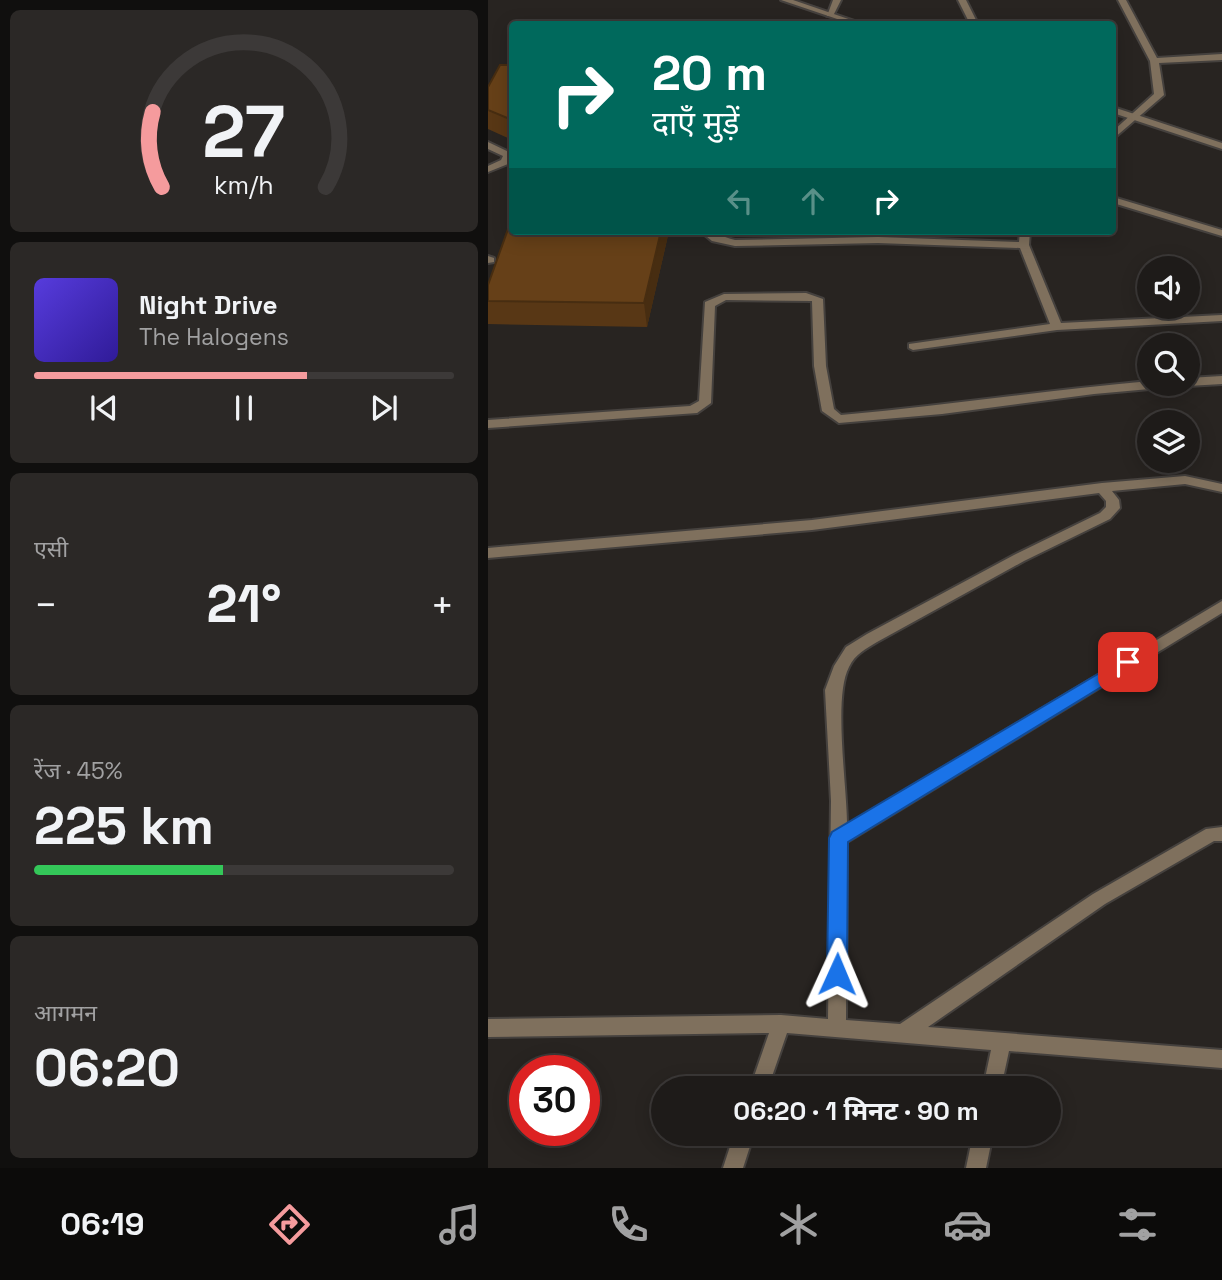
<!DOCTYPE html>
<html lang="hi">
<head>
<meta charset="utf-8">
<style>
	body { margin:0; font-family:"Space Grotesk","Noto Sans Devanagari",sans-serif; background:#2b2826; color:#f1f3f6; height:100vh; display:flex; flex-direction:column; font-size:26px; white-space:nowrap }
	* { box-sizing:border-box; margin:0 }
	p { font-size:23px; color:#a1a1a2 }
	.icon { flex:none; width:38px; height:38px; fill:none; stroke:currentColor; stroke-width:2; stroke-linecap:round; stroke-linejoin:round }
	.map { position:relative; flex:1; overflow:hidden }
	.panel { display:flex; flex-direction:column; gap:10px; padding:10px; background:#100f0e; width:488px }
	.panel>* { flex:none }
	.hud { position:absolute; left:21px; top:21px; width:607px; height:214px; border-radius:7px; box-shadow:0 4px 18px #0003,0 0 0 2px #3c3938; background:#00695c; color:#fff; overflow:hidden }
	.buttons { position:absolute; left:649px; top:256px; display:grid; gap:14px }
	.buttons a { display:grid; place-items:center; width:63px; height:63px; border-radius:50%; background:#1e1b19; box-shadow:0 4px 18px #0003,0 0 0 2px #3c3938; font-size:35px }
	.speed { position:absolute; left:21px; top:1055px; display:flex; gap:14px; font-size:35px; font-weight:700; text-align:center }
	.speed>* { display:grid; place-content:center; width:91px; height:91px; border-radius:50%; background:#1e1b19; box-shadow:0 4px 18px #0003,0 0 0 2px #3c3938; line-height:1 }
	.speed .limit { border:10px solid #d22; background:#fff; color:#111 }
	.pin { position:absolute; display:grid; place-items:center; width:60px; height:60px; color:#fff; margin:-30px; border-radius:14px; box-shadow:0 4px 10px #0006 }
	.me { position:absolute; width:77px; margin:-38px; rotate:1deg; stroke-linejoin:round; filter:drop-shadow(0 0 5px #0008) }
	.turn { display:flex; align-items:center; gap:24px; height:147px; padding:0 28px; font-size:32px }
	.turn .icon { width:91px; height:91px; stroke-width:2.5 }
	.turn b { display:block; font-size:49px; line-height:60px }
	.lanes { display:flex; align-items:center; height:66px; padding:0 28px; background:#0003; justify-content:center; gap:35px; direction:ltr }
	.lanes .off { opacity:.35 }
	.big { font-size:52px; font-weight:700; line-height:1.1 }
	.panel .tile { flex:1; display:flex; flex-direction:column; justify-content:center; gap:10px; min-width:0; padding:0 24px; border-radius:10px; background:#2b2826 }
	.panel .dial { align-items:center; gap:0 }
	.dial svg { height:182px; overflow:visible; fill:none; stroke:#3c3938; stroke-width:7; stroke-linecap:round; text-anchor:middle }
	.dial text { fill:#f1f3f6; stroke:none }
	.song { display:flex; align-items:center; gap:21px }
	.cover { width:84px; height:84px; border-radius:10px; background:linear-gradient(135deg,hsl(250 70% 55%),hsl(250 70% 35%)) }
	.played { height:7px; border-radius:4px; background:linear-gradient(90deg,#f59b9d 65%,#3c3938 65%) }
	.keys { display:flex; justify-content:space-around; direction:ltr }
	.heat { display:flex; justify-content:space-between; align-items:center; font-size:38px; direction:ltr }
	.charge { height:10px; border-radius:5px; background:linear-gradient(90deg,#34c759 45%,#3c3938 0) }
	.trip { position:absolute; left:163px; top:1076px; width:410px; height:70px; border-radius:35px; background:#1e1b19; box-shadow:0 4px 18px #0003,0 0 0 2px #3c3938; font-weight:700; line-height:70px; text-align:center }
	.tab-bar { display:flex; height:112px; justify-content:space-around; align-items:center; background:#0c0b0a; color:#a1a1a2 }
	.tab-bar .icon { width:49px; height:49px }
	.tab-bar .current { color:#f59b9d }
	.tab-bar b { font-size:32px; color:#f1f3f6 }
	main { display:flex; flex:1; min-height:0 }
	.map>svg:first-child { display:block }
	.lines { fill:none; stroke-linecap:round; stroke-linejoin:round }
	.minor-casing { stroke:#45413e; stroke-width:4 }
	.tertiary-casing { stroke:#45413e; stroke-width:4 }
	.minor { fill:#7f705d; fill-rule:evenodd }
	.tertiary { fill:#7f705d; fill-rule:evenodd }
	.wall { fill:#583715 }
	.shaded-wall { fill:#472d11 }
	.building { fill:#664018; stroke:#472d11; stroke-width:2 }
	.route { fill:#1a73e8; stroke:#114b97; stroke-width:2 }
</style>
</head>
<body>
<main>
<section class="panel">
<div class="tile dial"><svg viewBox="0 0 100 80">
<path d="M14 69A42 42 0 1 1 86 69"/>
<path d="M14 69A42 42 0 0 1 10 36" stroke="#f59b9d"/>
<text x="50" y="56" font-size="32" font-weight="700">27</text>
<text x="50" y="72" font-size="11">km/h</text>
</svg></div>
<div class="tile">
<div class="song"><i class="cover"></i><div><b>Night Drive</b><p>The Halogens</p></div></div>
<div class="played"></div>
<div class="keys"><svg class="icon" aria-label="previous" viewBox="0 0 24 24"><path d="M18 5L8 12l10 7zM5 5v14"/></svg><svg class="icon" aria-label="pause" viewBox="0 0 24 24"><path d="M8 5v14M16 5v14"/></svg><svg class="icon" aria-label="next" viewBox="0 0 24 24"><path d="M6 5l10 7-10 7zM19 5v14"/></svg></div>
</div>
<div class="tile"><p>एसी</p>
<div class="heat"><a>−</a><b class="big">21°</b><a>+</a></div>
</div>
<div class="tile"><p>रेंज · 45%</p><b class="big">225 km</b><div class="charge"></div></div>
<div class="tile"><p>आगमन</p><b class="big">06:20</b></div>
</section>
<div class="map">
<svg width="734" height="1168" viewBox="0 0 734 1168">
	<rect width="100%" height="100%" fill="#282421"/>
	<g class="lines">
		<!-- minor casing -->
		<g class="minor-casing">
			<g id="minor">
				<path d="M 345,0 L 353,0 L 345,16 L 339,16 Z"/>
				<path d="M 470,0 L 478,0 L 490,24 L 482,24 Z"/>
				<path d="M 630,0 L 638,0 L 669,58 L 734,54 L 734,60 L 671,63 L 676,95 L 625,139 L 625,131 L 666,94 L 662,61 Z"/>
				<path d="M 0,142 L 23,153 L 24,156 L 20,164 L 0,172 L 0,166 L 13,160 L 15,156 L 0,149 Z"/>
				<path d="M 625,197 L 734,230 L 734,236 L 625,203 Z"/>
				<path d="M 212,231 C 225,231 234,237 247,240 L 390,237 L 531,242 L 532,231 L 542,231 L 541,245 L 573,323 L 734,315 L 734,321 L 569,330 L 425,350 L 421,348 L 421,344 L 562,324 L 532,248 L 390,243 L 247,246 L 224,241 Z"/>
				<path d="M 0,256 L 6,258 L 6,262 L 0,263 Z"/>
				<path d="M 318,293 L 335,299 L 338,366 L 346,409 L 353,415 C 456,406 559,390 662,381 L 662,383 L 690,383 L 684,387 L 606,394 L 454,414 L 351,423 L 334,411 L 326,366 L 324,301 L 238,300 L 227,306 L 223,403 L 209,413 L 0,428 L 0,420 L 202,406 L 211,401 L 217,302 L 236,294 Z"/>
				<path d="M 734,376 L 734,384 L 700,386 L 695,383 L 700,383 L 700,378 Z"/>
				<path d="M 697,476 L 734,484 L 734,492 L 697,484 L 624,491 L 631,500 L 632,508 L 622,519 L 536,561 L 389,642 C 378,649 367,654 361,667 C 345,697 359,786 359,825 L 734,601 L 734,613 L 359,842 L 358,1020 L 412,1024 L 605,894 L 718,829 L 734,827 L 734,841 L 726,841 L 617,904 L 440,1027 L 734,1050 L 734,1068 L 521,1051 L 513,1088 L 495,1088 L 503,1050 L 299,1033 L 280,1088 L 262,1088 L 281,1033 L 0,1037 L 0,1019 L 293,1015 L 340,1019 L 343,801 L 337,690 L 346,666 L 358,647 L 379,634 L 526,555 L 612,513 L 618,507 L 618,501 L 611,493 L 324,530 L 0,558 L 0,548 L 324,520 L 614,483 Z"/>
				<path d="M 246,1134 L 266,1134 L 255,1168 L 235,1168 Z"/>
				<path d="M 485,1134 L 505,1134 L 498,1168 L 478,1168 Z"/>
			</g>
		</g>
		<!-- tertiary casing -->
		<g class="tertiary-casing">
			<g id="tertiary">
				<path d="M 293,0 L 305,0 L 375,24 L 364,24 Z"/>
				<path d="M 625,107 L 734,143 L 734,149 L 625,113 Z"/>
			</g>
		</g>
		<!-- minor -->
		<use href="#minor" class="minor"/>
		<!-- tertiary -->
		<use href="#tertiary" class="tertiary"/>
	</g>
	<!-- wall -->
	<g class="wall">
		<path d="M 24,65 L 24,140 L 0,129 L 0,87 Z"/>
		<path d="M 24,231 L 181,231 L 159,327 L 0,324 L 0,285 Z"/>
	</g>
	<!-- shaded-wall -->
	<path class="shaded-wall" d="M 173,231 L 181,231 L 159,327 L 156,303 Z"/>
	<!-- building -->
	<g class="building">
		<path d="M 12,65 L 24,65 L 24,120 L 0,110 L 0,87 Z"/>
		<path d="M 24,218 L 24,231 L 173,231 L 156,303 L 0,301 L 0,285 Z"/>
	</g>
	<!-- route -->
	<path class="route" d="M 640,656 L 646,658 L 649,662 L 646,667 L 360,842 L 359,974 L 356,980 L 349,983 L 342,980 L 339,974 L 341,838 L 344,832 Z"/>
</svg>
<div class="buttons">
<a><svg class="icon" aria-label="sound" viewBox="0 0 24 24"><path d="M4 9h4l5-4v14l-5-4H4zM17 9q2 3 0 6"/></svg></a>
<a><svg class="icon" aria-label="search" viewBox="0 0 24 24"><circle cx="10" cy="10" r="6"/><path d="M15 15l6 6"/></svg></a>
<a><svg class="icon" aria-label="layers" viewBox="0 0 24 24"><path d="M12 4l9 5-9 5-9-5zM3 14l9 5 9-5"/></svg></a>
</div>
<div class="speed"><div class="limit">30</div></div>
<div class="pin" style="left:640px;top:662px;background:#d93025"><svg class="icon" aria-label="arrive" viewBox="0 0 24 24"><path d="M6 21V4h12l-3 4 3 4H6"/></svg></div>
<svg class="me" style="left:349px;top:974px" viewBox="-20 -20 40 40"><path d="M0-17L14 15 0 8-14 15z" fill="#1a73e8" stroke="#fff" stroke-width="4"/></svg>
<div class="trip">06:20 · 1 मिनट · 90 m</div>
<div class="hud">
<div class="turn"><svg class="icon" aria-label="right" viewBox="0 0 24 24"><path d="M7 20v-9h11M14 6l5 5-5 5"/></svg><div><b>20 m</b>दाएँ मुड़ें</div></div>
<div class="lanes"><svg class="icon off" aria-label="left" viewBox="0 0 24 24"><path d="M17 20v-9H6M10 6l-5 5 5 5"/></svg><svg class="icon off" aria-label="ahead" viewBox="0 0 24 24"><path d="M12 20V5M6 11l6-6 6 6"/></svg><svg class="icon" aria-label="right" viewBox="0 0 24 24"><path d="M7 20v-9h11M14 6l5 5-5 5"/></svg></div>
</div>
</div>
</main>
<nav class="tab-bar">
<b>06:19</b>
<svg class="icon current" aria-label="directions" viewBox="0 0 24 24"><path d="M12 3l9 9-9 9-9-9zM9 14v-3h6M13 9l2 2-2 2"/></svg>
<svg class="icon" aria-label="music" viewBox="0 0 24 24"><path d="M9 18V5l10-2v13"/><circle cx="6" cy="18" r="3"/><circle cx="16" cy="16" r="3"/></svg>
<svg class="icon" aria-label="phone" viewBox="0 0 24 24"><path d="M5 4h4l2 5-3 2q2 4 5 5l2-3 5 2v4C11 20 4 13 5 4z"/></svg>
<svg class="icon" aria-label="climate" viewBox="0 0 24 24"><path d="M12 3v18M4 7l16 10M4 17L20 7"/></svg>
<svg class="icon" aria-label="car" viewBox="0 0 24 24"><path d="M5 17H2v-5l4-1 3-4h7l3 4 3 1v5h-3M9 17h6M6 11h13"/><circle cx="7" cy="17" r="2"/><circle cx="17" cy="17" r="2"/></svg>
<svg class="icon" aria-label="filters" viewBox="0 0 24 24"><path d="M4 7h16M4 17h16"/><circle cx="9" cy="7" r="2"/><circle cx="15" cy="17" r="2"/></svg>
</nav>
</body>
</html>
